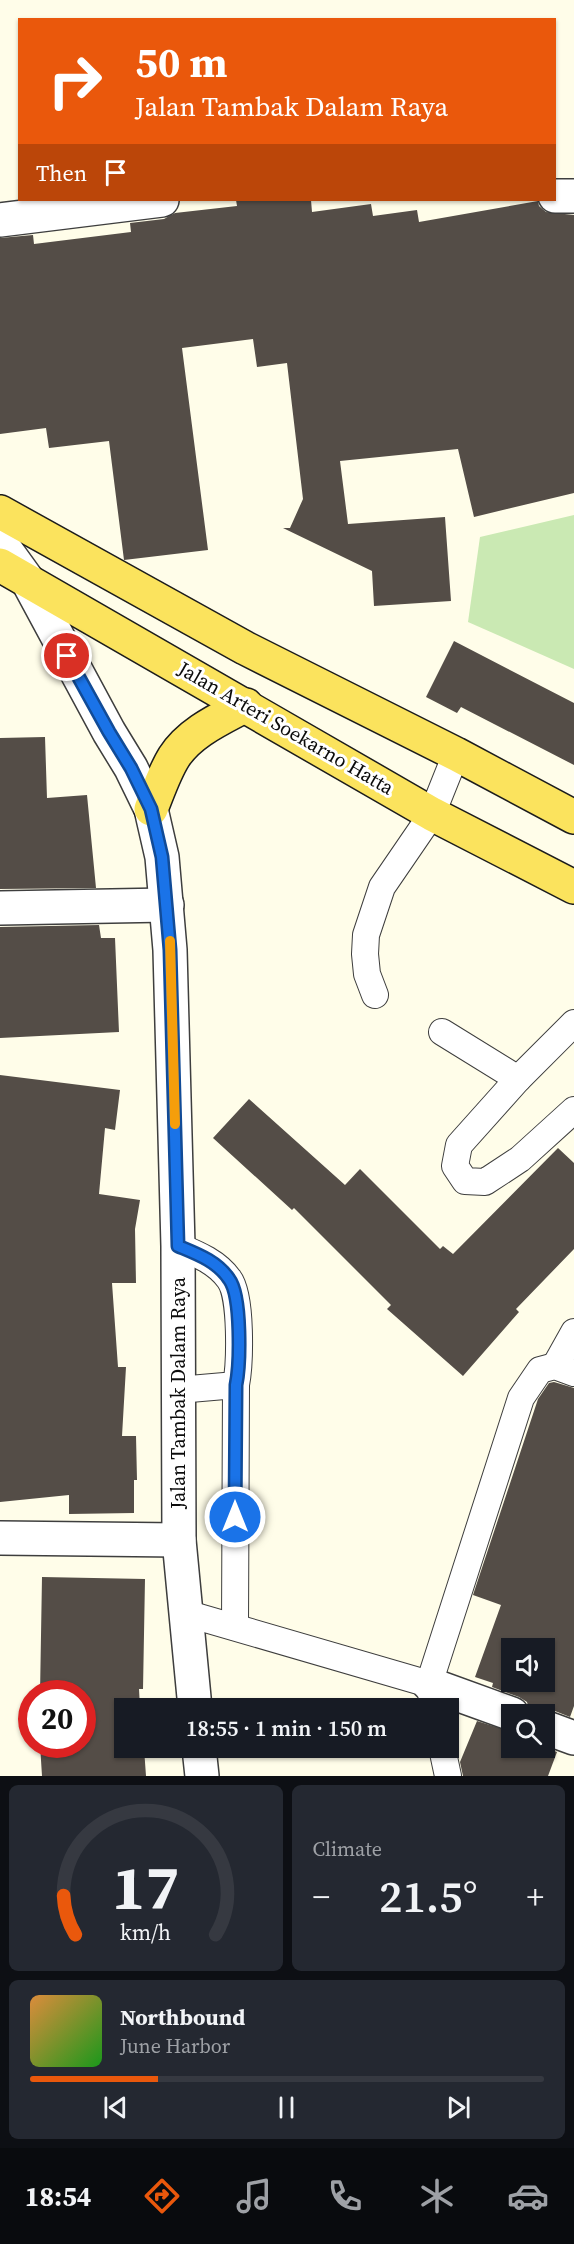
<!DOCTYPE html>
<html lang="en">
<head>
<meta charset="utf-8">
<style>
	body { margin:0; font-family:"Source Serif 4",serif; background:#242831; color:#f1f3f6; height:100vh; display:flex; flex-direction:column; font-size:22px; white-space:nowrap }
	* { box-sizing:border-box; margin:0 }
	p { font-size:20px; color:#9ea1a6 }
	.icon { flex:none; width:33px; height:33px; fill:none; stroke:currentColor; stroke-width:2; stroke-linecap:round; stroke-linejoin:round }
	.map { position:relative; height:1776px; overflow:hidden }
	.details { display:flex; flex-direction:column; gap:9px; padding:9px; background:#0d0f14; flex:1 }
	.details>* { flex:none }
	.top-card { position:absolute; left:18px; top:18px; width:538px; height:183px; border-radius:0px; box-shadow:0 2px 4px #0004; background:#ea580c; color:#fff; overflow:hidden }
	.buttons { position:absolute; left:501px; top:1638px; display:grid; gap:12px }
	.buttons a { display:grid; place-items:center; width:54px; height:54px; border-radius:0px; background:#171b24; box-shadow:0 2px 4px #0004; font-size:30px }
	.speed { position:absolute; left:18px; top:1680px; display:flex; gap:12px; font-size:30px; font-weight:700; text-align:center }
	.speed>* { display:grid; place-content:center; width:78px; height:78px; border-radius:50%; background:#171b24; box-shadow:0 2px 4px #0004; line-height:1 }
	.speed .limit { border:9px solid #d22; background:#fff; color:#111 }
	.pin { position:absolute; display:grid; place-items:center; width:51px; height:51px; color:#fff; margin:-26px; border:3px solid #fff; border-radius:50%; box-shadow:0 2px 6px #0007 }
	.me { position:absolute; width:66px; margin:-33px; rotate:0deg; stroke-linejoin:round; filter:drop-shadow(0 0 4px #0008) }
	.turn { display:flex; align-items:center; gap:21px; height:126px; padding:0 18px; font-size:27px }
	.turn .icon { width:78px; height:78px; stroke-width:2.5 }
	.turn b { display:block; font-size:42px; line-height:51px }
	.then { display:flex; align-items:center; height:57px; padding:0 18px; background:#0003; gap:12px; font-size:22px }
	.big { font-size:45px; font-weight:600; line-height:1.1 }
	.details .tile { flex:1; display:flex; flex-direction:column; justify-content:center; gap:9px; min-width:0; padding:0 21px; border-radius:9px; background:#242831 }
	.details .dial { align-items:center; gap:0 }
	.dial svg { height:156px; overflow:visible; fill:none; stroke:#363941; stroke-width:7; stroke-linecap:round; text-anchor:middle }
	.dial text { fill:#f1f3f6; stroke:none }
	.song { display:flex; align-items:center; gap:18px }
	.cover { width:72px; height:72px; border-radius:9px; background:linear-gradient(135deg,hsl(30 70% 55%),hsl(120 70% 35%)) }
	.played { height:6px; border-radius:3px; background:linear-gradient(90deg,#ea580c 25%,#363941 25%) }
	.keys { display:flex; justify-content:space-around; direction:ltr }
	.heat { display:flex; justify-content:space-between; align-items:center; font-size:33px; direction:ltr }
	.details .tiles { flex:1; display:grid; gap:9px; grid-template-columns:1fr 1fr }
	.tile:last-child { grid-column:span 2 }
	.trip { position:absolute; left:114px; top:1698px; width:345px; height:60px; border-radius:0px; background:#171b24; box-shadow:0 2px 4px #0004; font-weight:600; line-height:60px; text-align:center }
	.menu { display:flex; height:96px; justify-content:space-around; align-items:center; background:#090b0e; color:#9ea1a6 }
	.menu .icon { width:42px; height:42px }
	.menu .active { color:#ea580c }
	.menu b { font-size:27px; color:#f1f3f6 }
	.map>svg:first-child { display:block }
	.green { fill:#cae9b3 }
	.building { fill:#544d47; fill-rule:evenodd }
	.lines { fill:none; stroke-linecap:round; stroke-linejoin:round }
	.service-casing { stroke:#3e3e3e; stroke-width:28 }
	.minor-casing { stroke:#3e3e3e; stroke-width:36 }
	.tertiary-casing { stroke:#3e3e3e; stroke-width:36 }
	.primary-casing { stroke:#1c1c1c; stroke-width:36 }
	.service { stroke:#fff; stroke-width:26 }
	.minor { stroke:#fff; stroke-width:33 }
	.tertiary { stroke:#fff; stroke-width:33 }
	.primary { stroke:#fbe35d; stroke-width:33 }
	.route-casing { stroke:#114b97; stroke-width:15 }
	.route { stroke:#1a73e8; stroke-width:10 }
	.slow { stroke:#f59e0b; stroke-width:10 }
	.labels { text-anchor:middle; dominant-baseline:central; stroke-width:6; stroke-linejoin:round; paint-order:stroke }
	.street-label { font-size:20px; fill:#0b0b0b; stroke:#fff }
</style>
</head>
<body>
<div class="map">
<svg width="574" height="1776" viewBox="0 0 574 1776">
	<rect width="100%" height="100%" fill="#fffde9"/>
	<!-- green -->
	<path class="green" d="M 574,515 L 574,669 L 468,622 L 480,537 Z"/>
	<!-- building -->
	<g class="building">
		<path d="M 236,200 L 311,200 L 312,212 L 371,204 L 373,216 L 417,210 L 419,222 L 538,201 L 539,206 L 546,212 L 574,215 L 574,493 L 474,517 L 458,449 L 340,461 L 348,524 L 445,517 L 451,601 L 374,606 L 372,571 L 283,528 L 290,528 L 303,499 L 287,363 L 257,367 L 253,339 L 182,348 L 208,550 L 124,560 L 109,441 L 49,448 L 46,428 L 0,434 L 0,238 L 33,235 L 34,244 L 131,232 L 130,223 L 164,219 L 175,213 L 237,206 Z"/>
		<path d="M 454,641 L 574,703 L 574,765 L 461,707 L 457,713 L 426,697 Z"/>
		<path d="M 45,737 L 47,798 L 87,795 L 96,888 L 0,889 L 0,738 Z"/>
		<path d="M 99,925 L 101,938 L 115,938 L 119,1032 L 0,1038 L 0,927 Z"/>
		<path d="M 0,1075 L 120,1090 L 115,1130 L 105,1128 L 99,1194 L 140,1200 L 135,1229 L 136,1283 L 112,1283 L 118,1367 L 126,1367 L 122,1436 L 136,1436 L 137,1480 L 134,1480 L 134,1513 L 69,1514 L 69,1495 L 0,1502 Z"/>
		<path d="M 249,1099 L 345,1185 L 360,1169 L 440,1249 L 443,1246 L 453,1254 L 558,1148 L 574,1163 L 574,1249 L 516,1309 L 519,1312 L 463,1376 L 387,1309 L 391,1305 L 294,1208 L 292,1210 L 213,1138 Z"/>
		<path d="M 554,1382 L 574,1388 L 574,1706 L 570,1717 L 550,1709 L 541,1708 L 530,1714 L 527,1702 L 519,1697 L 492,1687 L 493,1683 L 475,1677 L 501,1605 L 473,1595 L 538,1399 L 549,1383 ZM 512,1648 L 544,1648 L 544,1682 L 512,1682 Z"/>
		<path d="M 42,1577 L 145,1579 L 143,1689 L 139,1689 L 140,1708 L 124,1708 L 124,1748 L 144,1748 L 146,1776 L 42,1776 L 40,1744 L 82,1744 L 82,1694 L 40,1694 Z"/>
		<path d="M 477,1721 L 512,1732 L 512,1748 L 544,1747 L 557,1752 L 548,1776 L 463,1776 L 460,1762 Z"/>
	</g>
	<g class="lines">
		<!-- service casing -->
		<g class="service-casing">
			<g id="service">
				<path d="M 375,995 L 367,974 L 365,954 L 366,935 L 382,887 L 432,814 L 456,754"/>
				<path d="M 442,1032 L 518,1079 L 574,1023"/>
				<path d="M 518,1079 L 459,1145 L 455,1166 L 465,1181 L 485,1182 L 520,1159 L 574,1110"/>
				<path d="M 178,1246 C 197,1254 217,1262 229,1279 C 242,1296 240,1364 236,1385 L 178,1390"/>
				<path d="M 555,1366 L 574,1332"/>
				<path d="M 185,1613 L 429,1684 L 434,1708"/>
				<path d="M 235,1627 L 236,1385"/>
				<path d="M 429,1684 L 521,1398 L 540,1370 L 555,1366 L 574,1373"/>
				<path d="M 442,1748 L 448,1776"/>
			</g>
		</g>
		<!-- minor casing -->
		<g class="minor-casing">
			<g id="minor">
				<path d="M 555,196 L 574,196"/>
				<path d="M 0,220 L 162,200"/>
				<path d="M 0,908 L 167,905"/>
				<path d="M 0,1538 L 179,1540"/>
				<path d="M 429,1684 L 512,1714"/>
				<path d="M 544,1727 L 574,1738"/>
			</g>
		</g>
		<!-- tertiary casing -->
		<g class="tertiary-casing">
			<g id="tertiary">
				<path d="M 0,542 L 26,578 L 109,732 L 131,768 L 151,809 L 162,857 L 170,950 L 178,1246 L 179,1540 L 195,1708"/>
				<path d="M 199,1748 L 202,1776"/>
			</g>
		</g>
		<!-- primary casing -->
		<g class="primary-casing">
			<g id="primary">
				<path d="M 0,512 L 245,648 L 456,754 L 574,817"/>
				<path d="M 0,565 L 432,814 L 574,887"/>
				<path d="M 151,809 C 158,792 164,773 174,757 C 190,732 220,719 246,705"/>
			</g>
		</g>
		<!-- service -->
		<use href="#service" class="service"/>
		<!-- minor -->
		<use href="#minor" class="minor"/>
		<!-- tertiary -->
		<use href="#tertiary" class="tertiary"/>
		<!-- primary -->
		<use href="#primary" class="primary"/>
	</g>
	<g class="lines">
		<!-- route casing -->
		<g class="route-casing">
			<path id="route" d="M 67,656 L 109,732 L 131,768 L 151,809 L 162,857 L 170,950 L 178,1246 C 197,1254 217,1261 229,1279 C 242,1296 240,1365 236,1385 L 235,1517"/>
		</g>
		<!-- route -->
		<use href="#route" class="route"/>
		<!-- slow -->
		<path class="slow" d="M 170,941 L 175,1124"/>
	</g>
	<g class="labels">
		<!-- street labels -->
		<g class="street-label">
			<text transform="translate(286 728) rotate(30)">Jalan Arteri Soekarno Hatta</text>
			<text transform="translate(178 1393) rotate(-90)">Jalan Tambak Dalam Raya</text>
		</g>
	</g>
</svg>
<div class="buttons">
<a><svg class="icon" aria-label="sound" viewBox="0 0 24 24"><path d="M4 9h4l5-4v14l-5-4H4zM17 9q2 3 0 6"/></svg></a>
<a><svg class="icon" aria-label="search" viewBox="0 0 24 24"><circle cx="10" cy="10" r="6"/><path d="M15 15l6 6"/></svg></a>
</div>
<div class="speed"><div class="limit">20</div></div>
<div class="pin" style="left:67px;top:656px;background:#d93025"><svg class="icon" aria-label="arrive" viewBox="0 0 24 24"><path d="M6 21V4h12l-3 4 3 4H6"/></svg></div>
<svg class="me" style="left:235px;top:1517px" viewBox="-20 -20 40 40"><circle r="17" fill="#1a73e8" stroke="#fff" stroke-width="3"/><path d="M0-11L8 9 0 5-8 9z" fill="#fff"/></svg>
<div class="trip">18:55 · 1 min · 150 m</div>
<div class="top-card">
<div class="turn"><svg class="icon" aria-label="right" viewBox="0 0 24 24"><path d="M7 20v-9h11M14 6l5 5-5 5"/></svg><div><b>50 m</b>Jalan Tambak Dalam Raya</div></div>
<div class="then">Then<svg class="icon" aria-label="arrive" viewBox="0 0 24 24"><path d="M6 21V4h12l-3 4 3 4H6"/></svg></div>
</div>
</div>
<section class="details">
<div class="tiles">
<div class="tile dial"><svg viewBox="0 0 100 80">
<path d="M14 69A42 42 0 1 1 86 69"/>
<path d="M14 69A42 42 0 0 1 8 49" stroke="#ea580c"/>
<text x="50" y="56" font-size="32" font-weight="700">17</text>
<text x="50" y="72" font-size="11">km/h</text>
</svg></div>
<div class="tile"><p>Climate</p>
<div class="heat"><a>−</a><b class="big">21.5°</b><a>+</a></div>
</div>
<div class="tile">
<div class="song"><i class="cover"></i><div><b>Northbound</b><p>June Harbor</p></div></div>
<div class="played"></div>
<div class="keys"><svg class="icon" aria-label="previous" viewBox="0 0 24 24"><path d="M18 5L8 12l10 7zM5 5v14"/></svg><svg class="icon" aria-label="pause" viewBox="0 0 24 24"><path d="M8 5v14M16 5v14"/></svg><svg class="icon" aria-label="next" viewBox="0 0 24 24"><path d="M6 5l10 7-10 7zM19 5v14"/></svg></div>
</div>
</div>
</section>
<nav class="menu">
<b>18:54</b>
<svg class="icon active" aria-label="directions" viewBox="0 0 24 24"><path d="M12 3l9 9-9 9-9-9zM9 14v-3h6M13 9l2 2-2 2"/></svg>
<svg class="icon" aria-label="music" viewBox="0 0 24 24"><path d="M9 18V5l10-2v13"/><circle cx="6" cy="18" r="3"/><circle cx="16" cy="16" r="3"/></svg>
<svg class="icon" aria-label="phone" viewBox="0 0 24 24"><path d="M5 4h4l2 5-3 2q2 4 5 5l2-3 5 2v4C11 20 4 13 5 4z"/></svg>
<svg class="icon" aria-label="climate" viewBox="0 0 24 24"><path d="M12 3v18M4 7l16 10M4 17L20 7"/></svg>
<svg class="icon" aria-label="car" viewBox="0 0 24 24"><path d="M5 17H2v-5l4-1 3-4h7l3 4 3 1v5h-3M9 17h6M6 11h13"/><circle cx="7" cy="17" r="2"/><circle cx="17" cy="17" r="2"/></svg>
</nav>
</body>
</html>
